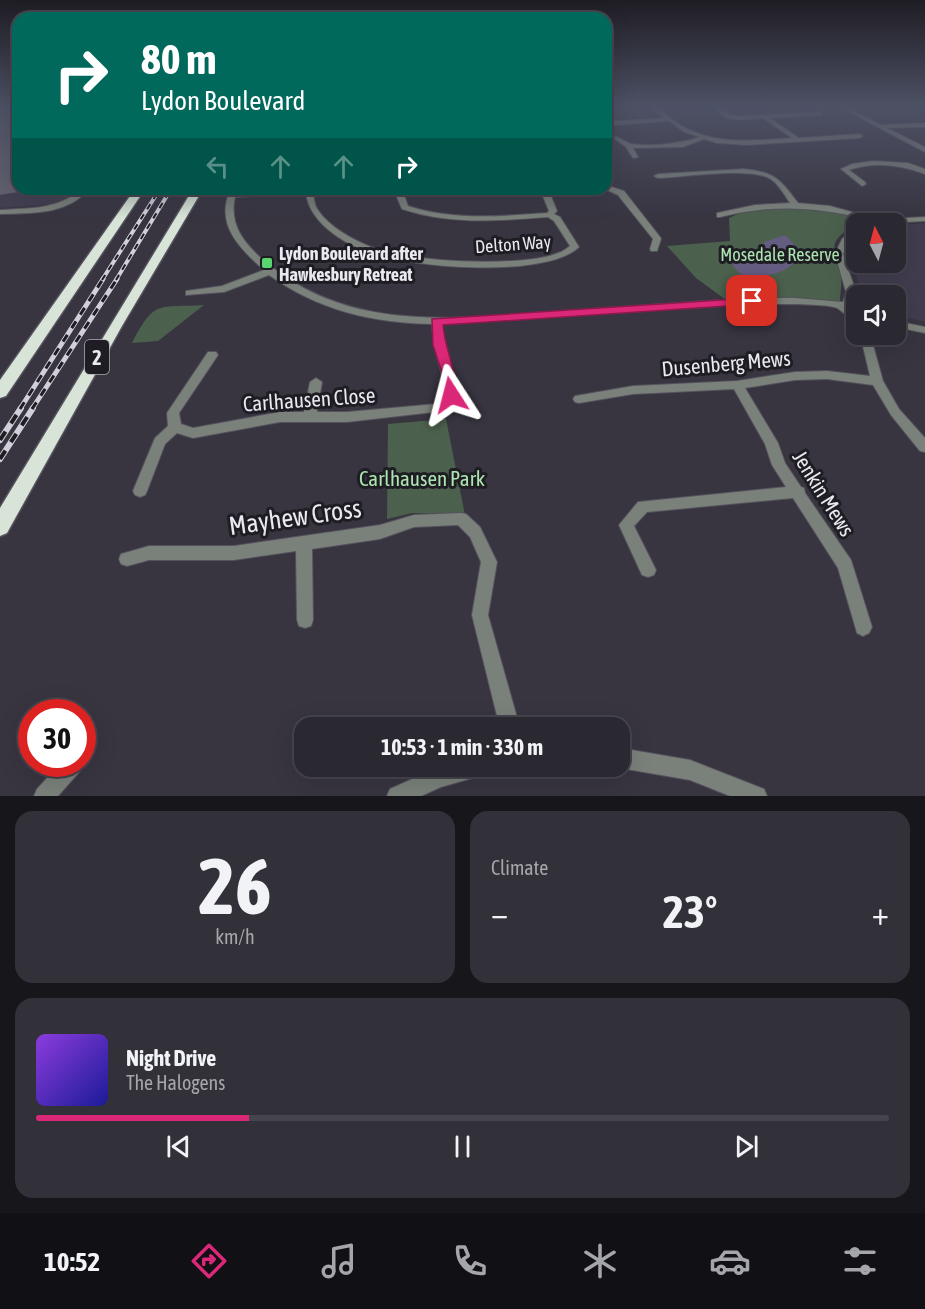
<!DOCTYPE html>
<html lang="en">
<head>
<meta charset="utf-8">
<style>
	body { margin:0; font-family:"Asap Condensed",sans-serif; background:#323039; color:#f1f3f6; height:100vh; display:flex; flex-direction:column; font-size:22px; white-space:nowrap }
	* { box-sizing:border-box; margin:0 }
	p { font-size:20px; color:#a5a6ab }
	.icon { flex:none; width:33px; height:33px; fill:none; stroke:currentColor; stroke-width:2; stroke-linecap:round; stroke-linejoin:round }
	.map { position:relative; height:796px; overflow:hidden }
	.panel { display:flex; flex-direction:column; gap:15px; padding:15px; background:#17161b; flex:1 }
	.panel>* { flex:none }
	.top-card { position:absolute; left:12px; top:12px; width:600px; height:183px; border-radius:18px; box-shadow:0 6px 24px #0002,0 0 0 2px #46444d; background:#00695c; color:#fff; overflow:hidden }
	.needle { width:39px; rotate:354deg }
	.controls { position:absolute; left:846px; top:213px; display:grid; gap:12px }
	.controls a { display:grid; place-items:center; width:60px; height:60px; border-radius:12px; background:#2a2831; box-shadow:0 6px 24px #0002,0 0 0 2px #46444d; font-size:30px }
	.speed { position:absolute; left:18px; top:699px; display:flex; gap:12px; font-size:30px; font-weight:700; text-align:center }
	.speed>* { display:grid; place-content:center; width:78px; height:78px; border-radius:50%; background:#2a2831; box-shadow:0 6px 24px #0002,0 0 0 2px #46444d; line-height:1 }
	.speed .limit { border:9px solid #d22; background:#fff; color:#111 }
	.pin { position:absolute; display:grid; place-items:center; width:51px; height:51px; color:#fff; margin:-26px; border-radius:12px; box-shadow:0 3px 9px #0006 }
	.me { position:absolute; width:66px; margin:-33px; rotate:351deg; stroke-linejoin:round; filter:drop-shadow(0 0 4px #0008) }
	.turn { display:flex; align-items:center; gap:21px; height:126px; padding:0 30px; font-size:27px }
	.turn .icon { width:78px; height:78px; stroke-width:2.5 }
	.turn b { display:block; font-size:42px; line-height:51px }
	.lanes { display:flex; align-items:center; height:57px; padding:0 30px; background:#0003; justify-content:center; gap:30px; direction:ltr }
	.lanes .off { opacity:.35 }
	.big { font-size:45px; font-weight:700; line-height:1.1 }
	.panel .widget { flex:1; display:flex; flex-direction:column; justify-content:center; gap:9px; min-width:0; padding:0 21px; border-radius:18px; background:#323039 }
	.panel .dial { align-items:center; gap:0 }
	.dial b { font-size:78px; line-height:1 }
	.song { display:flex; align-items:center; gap:18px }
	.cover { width:72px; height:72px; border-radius:9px; background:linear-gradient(135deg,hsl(270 70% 55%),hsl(240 70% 35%)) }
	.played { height:6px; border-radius:3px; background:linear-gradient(90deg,#db2777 25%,#46444d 25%) }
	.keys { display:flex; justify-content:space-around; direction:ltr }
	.heat { display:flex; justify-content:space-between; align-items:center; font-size:33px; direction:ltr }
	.panel .tiles { flex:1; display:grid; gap:15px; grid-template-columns:1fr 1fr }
	.widget:last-child { grid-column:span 2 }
	.trip { position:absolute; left:294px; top:717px; width:336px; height:60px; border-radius:18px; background:#2a2831; box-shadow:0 6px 24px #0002,0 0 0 2px #46444d; font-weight:700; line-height:60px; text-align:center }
	.dock { display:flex; height:96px; justify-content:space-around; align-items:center; background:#111014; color:#a5a6ab }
	.dock .icon { width:42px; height:42px }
	.dock .active { color:#db2777 }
	.dock b { font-size:27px; color:#f1f3f6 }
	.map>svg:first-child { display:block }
	.built { fill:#413d4f }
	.green { fill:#4b604d }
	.water { fill:#655c81 }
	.building { fill:#666371 }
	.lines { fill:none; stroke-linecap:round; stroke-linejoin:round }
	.minor-casing { stroke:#54525d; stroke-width:2 }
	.highway-casing { stroke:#54525d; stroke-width:3 }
	.minor { fill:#7a807a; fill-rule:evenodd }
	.highway { fill:#d7e4d7; fill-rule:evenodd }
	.rail-far2-casing { stroke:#d1cfd7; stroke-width:4 }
	.rail-far1-casing { stroke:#d1cfd7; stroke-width:5 }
	.rail-casing { stroke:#d1cfd7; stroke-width:6 }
	.rail-far2 { stroke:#1e1d23; stroke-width:2; stroke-dasharray:6; stroke-linecap:butt }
	.rail-far1 { stroke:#1e1d23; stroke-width:3; stroke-dasharray:8; stroke-linecap:butt }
	.rail { stroke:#1e1d23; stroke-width:4; stroke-dasharray:10; stroke-linecap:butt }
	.route { fill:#db2777; stroke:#8e194d; stroke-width:1.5 }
	.poi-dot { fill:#59d56f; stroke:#1e1d23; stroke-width:2 }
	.labels { text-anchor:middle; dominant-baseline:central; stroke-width:6; stroke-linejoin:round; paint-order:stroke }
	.far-street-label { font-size:18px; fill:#eae8f0; stroke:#1e1d23 }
	.far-poi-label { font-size:18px; font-weight:bold; fill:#eae8f0; stroke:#1e1d23; text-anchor:start }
	.far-park-label { font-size:18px; fill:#ade4b1; stroke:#1e1d23 }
	.shield { fill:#1e1d23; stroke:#adabb2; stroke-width:1.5 }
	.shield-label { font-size:20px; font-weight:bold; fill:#eae8f0 }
	.street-label { font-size:21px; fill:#eae8f0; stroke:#1e1d23 }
	.park-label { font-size:21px; fill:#ade4b1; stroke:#1e1d23 }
	.near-street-label { font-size:26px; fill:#eae8f0; stroke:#1e1d23 }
</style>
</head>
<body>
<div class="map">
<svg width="925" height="796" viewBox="0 0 925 796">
	<rect width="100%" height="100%" fill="#383541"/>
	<!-- built -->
	<g class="built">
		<path d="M 0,106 L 18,106 L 18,189 L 80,189 L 75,195 L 53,204 L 0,208 Z"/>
		<path d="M 925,223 L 925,322 L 896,315 L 896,296 L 863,295 L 848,252 L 856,239 L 856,262 L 896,262 L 896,231 L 903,225 Z"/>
	</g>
	<!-- green -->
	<g class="green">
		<path d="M 798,207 L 858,217 L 859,222 C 825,244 834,244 841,277 C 842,285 840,294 840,302 L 785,299 L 726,300 L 696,278 L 667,246 L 730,241 L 729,218 L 742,212 Z"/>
		<path d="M 204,305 L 158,341 L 132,343 C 155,299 157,308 204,305 Z"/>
		<path d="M 446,419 L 465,515 L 412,513 L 387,519 L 388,424 Z"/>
	</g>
	<!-- water -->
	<path class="water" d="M 785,235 L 804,254 C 783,276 770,277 741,275 L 729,261 L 760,258 L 764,242 Z"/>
	<!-- building -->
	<path class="building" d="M 0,106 L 18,106 L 18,192 L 0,195 Z"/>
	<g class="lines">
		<!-- minor casing -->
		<g class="minor-casing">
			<g id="minor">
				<path d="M 649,106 L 655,106 C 666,114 677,125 690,130 C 722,145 757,140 792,138 L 763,118 L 737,120 L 726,118 L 711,106 C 721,106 727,114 737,116 L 821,112 L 823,115 L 770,118 L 799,138 L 860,134 L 863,136 L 860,138 L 747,145 L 717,143 L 704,139 L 683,147 L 633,148 L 638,157 L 633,158 L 626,147 L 615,139 L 615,137 C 622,137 625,143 632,144 C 651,147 682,143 700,137 L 684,132 L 669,121 L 617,125 L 606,122 L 606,118 L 617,121 L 664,118 Z"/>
				<path d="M 838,106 L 845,106 L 881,125 L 925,123 L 925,127 L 887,128 L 925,147 L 925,152 Z"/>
				<path d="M 873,161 L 908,163 L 925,169 L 925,174 C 901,165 875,161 849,170 L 865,182 L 866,184 L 862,186 L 841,169 L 852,164 Z"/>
				<path d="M 744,169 C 775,172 780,179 798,203 L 830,206 L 870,217 L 866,219 C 816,207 770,204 720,217 L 717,217 L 717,213 L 755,205 L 790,203 C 784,194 778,183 769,178 C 748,167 683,177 658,178 L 654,176 L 658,174 Z"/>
				<path d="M 606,185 L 624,191 L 660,237 L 661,239 L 657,251 L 651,251 L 650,249 L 653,239 L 618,195 L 605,189 Z"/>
				<path d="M 81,189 L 89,189 C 67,215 31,213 0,214 L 0,210 C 28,208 59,210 81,189 Z"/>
				<path d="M 231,189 L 239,189 L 237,192 L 336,189 L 332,191 L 313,192 C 314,198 314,205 318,210 C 328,226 353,240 371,247 C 405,262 524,268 558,253 C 562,252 566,249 570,246 L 554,221 L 548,217 C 498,221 450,225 402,209 L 396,195 L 398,189 L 406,189 L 404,195 L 408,206 C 454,221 500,216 547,213 L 549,211 L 542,194 L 546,192 L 550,194 L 557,211 L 554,214 L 560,217 L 579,247 C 546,279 407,268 365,251 C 340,241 309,221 306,193 L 235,197 C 229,224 243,242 262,259 C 349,335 456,318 562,311 C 625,307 689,302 752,298 L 795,298 L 843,302 L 846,292 L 835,254 L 842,239 L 856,228 L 856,234 L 849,242 L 843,254 L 856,292 L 853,302 L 856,302 L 856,308 L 848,308 L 856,314 L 856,321 C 848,319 844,312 837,308 C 829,303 766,304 752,304 L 442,324 L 444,345 L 457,387 L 457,395 L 443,411 L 347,422 L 280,422 L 193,438 L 177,433 L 165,444 L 147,491 L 145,495 L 140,497 L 135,495 L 133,491 L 155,438 L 168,426 L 167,413 L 208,352 L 216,352 L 218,355 L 179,413 L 181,424 L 193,428 L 280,412 L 304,412 L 310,382 L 316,378 L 322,382 L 317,412 L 347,412 L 436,404 L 445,394 L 445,387 L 434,345 L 432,324 C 372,323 318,310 269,275 L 224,292 L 186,295 L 186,291 L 222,286 L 264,270 C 239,248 214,223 231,189 Z"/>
				<path d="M 925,217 L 925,221 L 887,223 L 883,221 L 887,219 Z"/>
				<path d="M 896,321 L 925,327 L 925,333 L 896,327 Z"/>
				<path d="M 860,334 L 870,334 L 883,381 L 899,409 L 925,438 L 925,452 L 920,451 L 891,415 L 873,385 L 827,379 L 795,380 L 745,388 L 778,443 L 785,463 L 801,487 L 804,488 L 805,493 L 851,560 L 872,627 L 869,633 L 863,636 L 857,633 L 838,568 L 793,498 L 647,512 L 634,526 L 656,570 L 654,575 L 648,577 L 642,575 L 619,525 L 638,502 L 786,487 L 772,465 L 765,444 L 734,389 L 633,394 L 579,403 L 575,402 L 573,399 L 575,396 L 633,386 L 737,381 L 795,372 L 827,371 L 870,376 Z"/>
				<path d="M 461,513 L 466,514 L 480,527 L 497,562 L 488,615 L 520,728 L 500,728 L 472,615 L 481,562 L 470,537 L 458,525 L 414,527 L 380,539 L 312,549 L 313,620 L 311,626 L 305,628 L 299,626 L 297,620 L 296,551 L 234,560 L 149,560 L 127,566 L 121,564 L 119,559 L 121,554 L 149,546 L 234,546 L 380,525 L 414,515 Z"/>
				<path d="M 620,748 L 690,760 L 764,789 L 767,796 L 730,796 L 690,780 L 620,768 L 616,766 L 620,766 Z"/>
				<path d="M 82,763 L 83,764 L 80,771 L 58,796 L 34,796 L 37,789 L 60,764 Z"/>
				<path d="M 493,766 L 490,773 L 441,787 L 421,796 L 387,796 L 390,789 L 441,766 Z"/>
			</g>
		</g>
		<!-- highway casing -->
		<g class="highway-casing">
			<g id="highway">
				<path d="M 135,189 L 145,189 L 6,396 L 0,398 L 0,380 Z"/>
				<path d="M 193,189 L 203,189 L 122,326 L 7,533 L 0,536 L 0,508 Z"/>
			</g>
		</g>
		<!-- minor -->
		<use href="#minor" class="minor"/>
		<!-- highway -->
		<use href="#highway" class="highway"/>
		<!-- rail-far2 casing -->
		<g class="rail-far2-casing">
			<g id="rail-far2">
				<path d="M 102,280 L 160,189"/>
				<path d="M 116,280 L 171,189"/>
			</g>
		</g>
		<!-- rail-far1 casing -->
		<g class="rail-far1-casing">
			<g id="rail-far1">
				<path d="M 20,409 L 103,279"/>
				<path d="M 32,409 L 117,279"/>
			</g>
		</g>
		<!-- rail casing -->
		<g class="rail-casing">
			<g id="rail">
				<path d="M 0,440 L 21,408"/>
				<path d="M 0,459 L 33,408"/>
			</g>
		</g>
		<!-- rail-far2 -->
		<use href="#rail-far2" class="rail-far2"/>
		<!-- rail-far1 -->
		<use href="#rail-far1" class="rail-far1"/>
		<!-- rail -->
		<use href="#rail" class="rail"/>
	</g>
	<!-- sky -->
	<linearGradient id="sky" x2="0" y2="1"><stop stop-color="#1f1d24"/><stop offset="0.49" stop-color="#4d5165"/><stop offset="1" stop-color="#4d5165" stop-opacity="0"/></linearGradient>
	<rect width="925" height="217" fill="url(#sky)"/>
	<!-- route -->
	<path class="route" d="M 752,298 L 758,301 L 756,304 L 443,325 C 445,349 456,371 458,395 L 451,400 L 444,395 L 443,376 L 433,345 L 432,319 Z"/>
	<!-- markers -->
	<rect class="poi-dot" x="261" y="257" width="12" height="12" rx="3"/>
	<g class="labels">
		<!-- far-street labels -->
		<g class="far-street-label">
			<text transform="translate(513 244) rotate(-4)">Delton Way</text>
		</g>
		<!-- far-poi labels -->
		<g class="far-poi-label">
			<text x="279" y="253">Lydon Boulevard after<tspan x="279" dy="21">Hawkesbury Retreat</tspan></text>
		</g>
		<!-- far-park labels -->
		<g class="far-park-label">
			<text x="780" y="254">Mosedale Reserve</text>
		</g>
		<!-- shield labels -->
		<rect class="shield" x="85" y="340" width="24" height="34" rx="4.5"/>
		<g class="shield-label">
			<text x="97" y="357">2</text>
		</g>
		<!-- street labels -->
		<g class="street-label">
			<text transform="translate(726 363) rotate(-5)">Dusenberg Mews</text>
			<text transform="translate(309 399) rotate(-4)">Carlhausen Close</text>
			<text transform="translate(824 493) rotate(58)">Jenkin Mews</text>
		</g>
		<!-- park labels -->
		<g class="park-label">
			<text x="422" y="478">Carlhausen Park</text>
		</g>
		<!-- near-street labels -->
		<g class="near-street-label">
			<text transform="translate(295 517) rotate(-8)">Mayhew Cross</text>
		</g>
	</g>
</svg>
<div class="controls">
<a><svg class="needle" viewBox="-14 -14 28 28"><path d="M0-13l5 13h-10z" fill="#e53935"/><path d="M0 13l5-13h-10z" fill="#a5a6ab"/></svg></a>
<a><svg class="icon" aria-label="sound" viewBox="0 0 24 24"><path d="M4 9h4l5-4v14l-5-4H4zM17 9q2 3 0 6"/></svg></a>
</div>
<div class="speed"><div class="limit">30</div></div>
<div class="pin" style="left:752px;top:301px;background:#d93025"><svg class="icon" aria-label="arrive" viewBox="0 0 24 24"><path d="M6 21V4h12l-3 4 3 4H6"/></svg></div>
<svg class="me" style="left:451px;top:395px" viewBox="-20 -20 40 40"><path d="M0-17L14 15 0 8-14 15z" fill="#db2777" stroke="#fff" stroke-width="4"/></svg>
<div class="trip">10:53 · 1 min · 330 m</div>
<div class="top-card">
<div class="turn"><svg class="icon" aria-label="right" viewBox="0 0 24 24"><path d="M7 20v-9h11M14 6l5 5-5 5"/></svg><div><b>80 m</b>Lydon Boulevard</div></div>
<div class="lanes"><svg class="icon off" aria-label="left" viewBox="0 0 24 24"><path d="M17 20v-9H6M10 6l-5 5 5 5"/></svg><svg class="icon off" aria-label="ahead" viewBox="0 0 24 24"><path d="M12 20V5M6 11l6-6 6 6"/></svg><svg class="icon off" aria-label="ahead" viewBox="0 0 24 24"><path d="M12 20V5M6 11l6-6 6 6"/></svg><svg class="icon" aria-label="right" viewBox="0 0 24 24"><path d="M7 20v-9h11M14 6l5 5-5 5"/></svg></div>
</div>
</div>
<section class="panel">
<div class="tiles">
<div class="widget dial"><b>26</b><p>km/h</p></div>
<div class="widget"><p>Climate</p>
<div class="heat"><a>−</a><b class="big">23°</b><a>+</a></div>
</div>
<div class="widget">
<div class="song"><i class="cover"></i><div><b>Night Drive</b><p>The Halogens</p></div></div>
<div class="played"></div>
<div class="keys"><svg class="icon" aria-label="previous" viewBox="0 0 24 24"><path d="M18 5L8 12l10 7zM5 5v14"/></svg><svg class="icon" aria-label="pause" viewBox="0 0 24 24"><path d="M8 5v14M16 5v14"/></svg><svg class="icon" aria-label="next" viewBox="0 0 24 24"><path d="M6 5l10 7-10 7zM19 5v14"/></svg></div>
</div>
</div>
</section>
<nav class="dock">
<b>10:52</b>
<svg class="icon active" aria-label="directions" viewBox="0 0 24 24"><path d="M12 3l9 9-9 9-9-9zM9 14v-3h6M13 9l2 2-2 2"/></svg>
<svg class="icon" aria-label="music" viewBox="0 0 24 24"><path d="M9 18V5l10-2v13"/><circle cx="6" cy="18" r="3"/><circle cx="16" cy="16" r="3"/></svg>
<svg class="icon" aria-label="phone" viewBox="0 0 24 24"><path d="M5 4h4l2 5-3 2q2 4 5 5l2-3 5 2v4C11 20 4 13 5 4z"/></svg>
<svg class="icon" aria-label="climate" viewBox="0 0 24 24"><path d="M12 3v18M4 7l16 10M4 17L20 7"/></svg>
<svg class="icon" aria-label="car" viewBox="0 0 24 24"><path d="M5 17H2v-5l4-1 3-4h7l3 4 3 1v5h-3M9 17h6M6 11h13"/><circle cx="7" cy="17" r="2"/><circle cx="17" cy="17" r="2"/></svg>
<svg class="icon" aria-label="filters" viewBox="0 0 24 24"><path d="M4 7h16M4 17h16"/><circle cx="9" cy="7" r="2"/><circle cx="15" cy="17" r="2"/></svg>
</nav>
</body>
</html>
